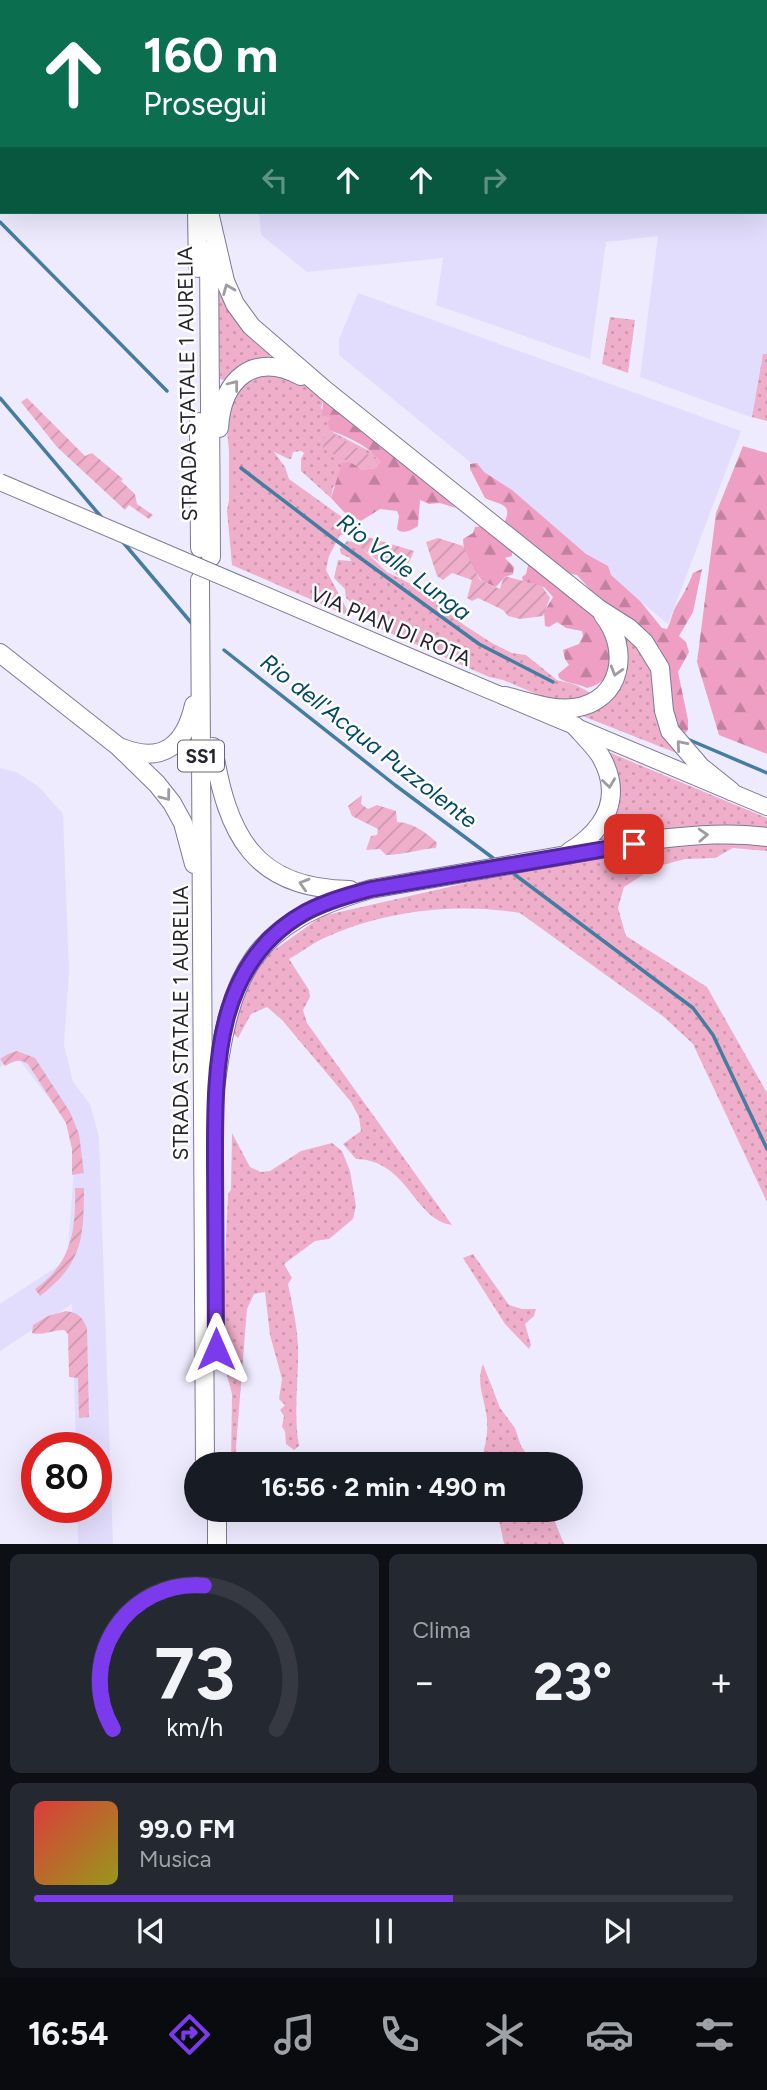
<!DOCTYPE html>
<html lang="it">
<head>
<meta charset="utf-8">
<style>
	body { margin:0; font-family:Figtree,sans-serif; background:#242831; color:#f1f3f6; height:100vh; display:flex; flex-direction:column; font-size:26px; white-space:nowrap }
	* { box-sizing:border-box; margin:0 }
	p { font-size:23px; color:#9ea1a6 }
	.icon { flex:none; width:38px; height:38px; fill:none; stroke:currentColor; stroke-width:2; stroke-linecap:round; stroke-linejoin:round }
	.map { position:relative; height:1544px; overflow:hidden }
	.drawer { display:flex; flex-direction:column; gap:10px; padding:10px; background:#0d0f14; flex:1 }
	.drawer>* { flex:none }
	.banner { position:absolute; left:0px; top:0px; width:768px; height:214px; box-shadow:0 7px 28px #0002; background:#0b6e4f; color:#fff; overflow:hidden }
	.speed { position:absolute; left:21px; top:1432px; display:flex; gap:14px; font-size:35px; font-weight:700; text-align:center }
	.speed>* { display:grid; place-content:center; width:91px; height:91px; border-radius:50%; background:#171b24; box-shadow:0 7px 28px #0002; line-height:1 }
	.speed .limit { border:10px solid #d22; background:#fff; color:#111 }
	.pin { position:absolute; display:grid; place-items:center; width:60px; height:60px; color:#fff; margin:-30px; border-radius:14px; box-shadow:0 4px 10px #0006 }
	.me { position:absolute; width:77px; margin:-38px; rotate:0deg; stroke-linejoin:round; filter:drop-shadow(0 0 5px #0008) }
	.turn { display:flex; align-items:center; gap:24px; height:147px; padding:0 28px; font-size:32px }
	.turn .icon { width:91px; height:91px; stroke-width:2.5 }
	.turn b { display:block; font-size:49px; line-height:60px }
	.lanes { display:flex; align-items:center; height:66px; padding:0 28px; background:#0003; justify-content:center; gap:35px; direction:ltr }
	.lanes .off { opacity:.35 }
	.big { font-size:52px; font-weight:700; line-height:1.1 }
	.drawer .widget { flex:1; display:flex; flex-direction:column; justify-content:center; gap:10px; min-width:0; padding:0 24px; border-radius:10px; background:#242831 }
	.drawer .dial { align-items:center; gap:0 }
	.dial svg { height:182px; overflow:visible; fill:none; stroke:#363941; stroke-width:7; stroke-linecap:round; text-anchor:middle }
	.dial text { fill:#f1f3f6; stroke:none }
	.song { display:flex; align-items:center; gap:21px }
	.cover { width:84px; height:84px; border-radius:10px; background:linear-gradient(135deg,hsl(0 70% 55%),hsl(60 70% 35%)) }
	.played { height:7px; border-radius:4px; background:linear-gradient(90deg,#7c3aed 60%,#363941 60%) }
	.keys { display:flex; justify-content:space-around; direction:ltr }
	.heat { display:flex; justify-content:space-between; align-items:center; font-size:38px; direction:ltr }
	.drawer .tiles { flex:1; display:grid; gap:10px; grid-template-columns:1fr 1fr }
	.widget:last-child { grid-column:span 2 }
	.trip { position:absolute; left:184px; top:1452px; width:399px; height:70px; border-radius:35px; background:#171b24; box-shadow:0 7px 28px #0002; font-weight:700; line-height:70px; text-align:center }
	.tab-bar { display:flex; height:112px; justify-content:space-around; align-items:center; background:#090b0e; color:#9ea1a6 }
	.tab-bar .icon { width:49px; height:49px }
	.tab-bar .selected { color:#7c3aed }
	.tab-bar b { font-size:32px; color:#f1f3f6 }
	.map>svg:first-child { display:block }
	.built { fill:#e2ddfc }
	.grass { fill:url(#grass-dots) }
	.forest { fill:url(#forest-firs) }
	.garden { fill:url(#garden-furrows) }
	.lines { fill:none; stroke-linecap:round; stroke-linejoin:round }
	.stream { stroke:#447da0; stroke-width:3.5 }
	.secondary-casing { stroke:#7e7996; stroke-width:18 }
	.trunk-casing { stroke:#7e7996; stroke-width:20 }
	.secondary { stroke:#fff; stroke-width:16 }
	.trunk { stroke:#fff; stroke-width:18 }
	.secondary-bridge-casing { stroke:#7e7996; stroke-width:18; stroke-linecap:butt }
	.secondary-bridge { stroke:#fff; stroke-width:16 }
	.oneway { stroke:#9d9ca1 }
	.route-casing { stroke:#51269a; stroke-width:18 }
	.route { stroke:#7c3aed; stroke-width:12 }
	.labels { text-anchor:middle; dominant-baseline:central; stroke-width:5; stroke-linejoin:round; paint-order:stroke }
	.shield { fill:#fff; stroke:#66656d; stroke-width:2 }
	.shield-label { font-size:19px; font-weight:bold; fill:#25232e }
	.street-label { font-size:21px; fill:#25232e; stroke:#fff }
	.water-label { font-size:23px; font-style:italic; fill:#014867; stroke:#fff }
</style>
</head>
<body>
<div class="map">
<svg width="767" height="1544" viewBox="0 0 767 1544">
	<defs>
		<pattern id="grass-dots" width="8" height="8" patternUnits="userSpaceOnUse" patternTransform="scale(1.75)"><rect width="8" height="8" fill="#efafcb"/><path d="M2 2h.1M6 6h.1" fill="none" stroke="#cd96af" stroke-width="1.8" stroke-linecap="round"/></pattern>
		<pattern id="forest-firs" width="22" height="20" patternUnits="userSpaceOnUse" patternTransform="scale(1.75)"><rect width="22" height="20" fill="#ef9fc3"/><path d="M5 1l3.5 6h-7zM16 11l3.5 6h-7z" fill="#c1819f"/></pattern>
		<pattern id="garden-furrows" width="10" height="10" patternUnits="userSpaceOnUse" patternTransform="scale(1.75)"><rect width="10" height="10" fill="#efafcb"/><path d="M-1 1l2-2M0 10L10 0M9 11l2-2" fill="none" stroke="#cd96af"/></pattern>
	</defs>
	<rect width="100%" height="100%" fill="#efebff"/>
	<!-- built -->
	<g class="built">
		<path d="M 767,29 L 767,356 L 763,356 L 753,418 L 640,377 L 658,236 L 606,242 L 590,359 L 436,305 L 443,258 L 307,272 L 261,235 L 259,212 L 766,212 Z"/>
		<path d="M 358,293 L 741,431 L 668,624 L 339,355 L 339,339 Z"/>
		<path d="M 0,768 L 16,772 L 38,786 L 63,814 L 69,972 L 64,1045 L 73,1082 L 90,1104 L 99,1137 L 113,1544 L 78,1544 L 77,1507 L 96,1507 L 96,1447 L 76,1447 L 72,1304 L 0,1351 L 0,1304 L 67,1260 L 75,1156 L 69,1124 L 17,1057 L 0,1067 Z"/>
	</g>
	<!-- grass -->
	<g class="grass">
		<path d="M 222,288 L 269,351 L 270,358 L 240,369 L 224,380 L 220,379 L 218,289 Z"/>
		<path d="M 610,317 L 635,320 L 628,373 L 602,364 Z"/>
		<path d="M 763,354 L 767,354 L 767,421 L 752,417 Z"/>
		<path d="M 267,374 C 290,376 309,380 323,400 L 321,408 L 331,417 L 329,430 L 375,454 L 380,461 L 376,468 L 361,470 L 356,468 L 333,487 L 331,498 L 301,471 L 301,459 L 304,453 L 301,451 L 293,452 L 291,459 L 289,459 L 274,452 L 285,467 L 289,479 L 349,522 L 348,534 L 340,535 L 329,556 L 326,570 L 351,617 L 232,565 L 227,511 L 229,500 L 229,451 L 227,431 L 229,407 L 243,382 Z"/>
		<path d="M 347,541 L 355,542 L 387,572 L 423,590 L 464,625 L 492,643 L 512,653 L 526,655 L 557,680 L 576,685 L 591,693 L 586,698 L 555,702 L 503,680 L 489,677 L 381,629 C 375,622 368,623 361,617 C 355,611 354,604 346,598 L 345,589 L 334,578 L 338,560 L 351,561 L 350,558 L 341,554 L 340,549 Z"/>
		<path d="M 620,632 L 647,652 L 679,754 L 580,715 L 599,702 Z"/>
		<path d="M 606,751 L 767,818 L 767,832 L 589,847 L 598,835 Z"/>
		<path d="M 696,841 L 767,842 L 767,851 L 733,848 L 715,858 L 685,859 L 655,867 L 624,887 L 618,908 L 626,936 L 707,987 L 767,1093 L 767,1202 L 693,1044 L 664,1017 L 520,913 C 455,902 381,911 322,939 C 310,945 300,953 289,959 L 309,990 L 310,997 L 303,1010 L 307,1023 L 452,1225 C 414,1220 408,1160 356,1159 L 343,1144 L 361,1131 L 359,1117 L 351,1102 L 282,1020 L 267,1007 L 251,1014 L 238,1038 L 230,1031 L 245,986 L 270,953 L 322,916 L 493,877 L 532,871 L 606,854 Z"/>
		<path d="M 232,1133 L 250,1167 L 261,1172 L 270,1171 L 301,1151 L 332,1143 L 342,1151 L 350,1171 L 356,1206 L 353,1219 L 329,1239 L 315,1241 L 284,1264 L 292,1278 L 288,1284 C 292,1304 297,1324 298,1345 C 299,1379 293,1412 299,1446 L 294,1450 L 286,1444 L 285,1431 L 282,1427 L 284,1416 L 280,1410 L 285,1405 L 279,1399 L 282,1379 L 270,1335 L 265,1292 L 254,1294 L 247,1309 L 236,1447 L 237,1465 L 231,1465 L 232,1394 L 225,1368 L 223,1304 L 228,1194 L 231,1190 Z"/>
		<path d="M 473,1254 L 509,1305 L 522,1309 L 536,1309 L 534,1316 L 525,1324 L 531,1345 L 529,1349 L 505,1324 L 463,1258 Z"/>
		<path d="M 483,1364 L 500,1408 L 515,1428 L 521,1446 L 534,1465 L 451,1465 L 452,1462 L 460,1458 L 481,1460 C 485,1447 488,1435 487,1421 C 486,1400 475,1385 483,1364 Z"/>
		<path d="M 497,1510 L 550,1510 L 564,1544 L 504,1544 Z"/>
	</g>
	<!-- forest -->
	<g class="forest">
		<path d="M 323,400 L 353,420 L 353,425 L 405,463 L 456,508 L 440,503 L 429,504 L 420,500 L 418,526 C 412,530 402,535 397,529 L 399,516 L 397,511 L 380,509 L 361,521 L 344,512 L 331,498 L 342,463 L 352,462 L 361,470 L 376,468 L 380,461 C 369,446 346,436 329,430 L 328,422 L 331,417 L 322,416 Z"/>
		<path d="M 743,446 L 767,453 L 767,754 L 719,735 L 697,662 L 716,513 Z"/>
		<path d="M 477,463 L 484,472 L 512,490 L 586,554 L 608,566 L 611,575 L 640,601 L 662,628 L 667,629 C 671,622 672,613 676,606 C 683,595 688,586 693,573 L 702,569 L 693,612 L 679,636 L 686,642 L 689,652 L 678,672 L 688,720 L 688,730 L 685,733 L 676,733 L 660,648 L 649,642 L 597,597 L 577,575 L 567,573 L 548,556 L 544,557 L 504,523 C 514,503 499,505 485,498 L 470,469 L 470,464 Z"/>
		<path d="M 482,526 L 512,546 L 512,556 L 505,558 L 514,567 L 513,574 L 505,577 L 496,587 L 482,581 L 479,577 L 464,551 L 463,539 L 473,533 L 475,527 Z"/>
		<path d="M 529,561 C 538,569 547,580 557,587 C 577,602 603,615 611,640 C 614,647 611,659 609,667 C 607,679 599,685 587,688 C 578,683 567,684 559,678 L 558,674 L 569,665 L 565,659 L 563,650 L 579,644 L 583,636 L 582,631 L 566,628 L 557,622 L 549,627 L 545,626 L 544,612 L 553,597 L 544,587 L 535,588 L 523,582 L 522,577 L 526,574 Z"/>
	</g>
	<!-- garden -->
	<g class="garden">
		<path d="M 27,398 L 85,456 L 92,453 L 123,479 L 121,481 L 135,494 L 137,504 L 153,515 L 149,519 L 129,505 L 125,510 L 57,447 L 21,402 Z"/>
		<path d="M 330,432 L 379,461 L 363,469 L 323,449 L 325,434 Z"/>
		<path d="M 364,536 L 414,551 L 402,579 L 357,545 Z"/>
		<path d="M 438,538 L 463,546 L 480,580 L 500,589 L 504,576 L 542,586 L 550,598 L 543,616 L 520,619 L 508,616 L 503,610 L 478,598 L 472,601 L 467,598 L 472,580 L 452,573 L 443,580 L 437,576 L 426,542 Z"/>
		<path d="M 362,795 L 361,804 L 368,809 L 377,805 L 396,811 L 397,822 C 411,822 428,833 437,843 L 436,848 C 419,849 404,855 386,855 L 380,849 L 366,850 L 371,836 L 377,835 L 378,829 L 352,816 L 348,806 Z"/>
		<path d="M 17,1051 L 35,1058 L 70,1112 L 79,1134 L 84,1173 L 72,1175 L 72,1149 L 66,1123 L 28,1064 C 19,1058 14,1061 5,1066 L 0,1059 L 8,1054 Z"/>
		<path d="M 75,1188 L 84,1188 C 84,1239 82,1264 40,1296 L 35,1289 C 72,1263 76,1230 75,1188 Z"/>
		<path d="M 66,1311 C 79,1313 82,1317 87,1328 L 89,1417 L 79,1418 L 78,1378 L 69,1377 L 68,1334 L 64,1330 C 53,1330 42,1336 32,1333 L 33,1325 L 48,1316 Z"/>
	</g>
	<g class="lines">
		<!-- stream -->
		<g class="stream">
			<path d="M 766,5 L 767,5"/>
			<path d="M 0,157 L 2,157"/>
			<path d="M 0,222 L 167,391"/>
			<path d="M 0,398 L 103,519"/>
			<path d="M 241,468 L 334,539 L 479,644 L 553,682"/>
			<path d="M 122,541 L 194,626"/>
			<path d="M 224,650 L 395,785 L 493,858"/>
			<path d="M 685,738 L 767,773"/>
			<path d="M 514,874 L 693,1008 L 713,1035 L 767,1149"/>
		</g>
		<!-- secondary casing -->
		<g class="secondary-casing">
			<path id="secondary" d="M 467,681 L 767,807"/>
		</g>
		<!-- trunk casing -->
		<g class="trunk-casing">
			<g id="trunk">
				<path d="M 207,2 L 207,0"/>
				<path d="M 197,212 L 198,268"/>
				<path d="M 209,212 L 225,281 L 235,304 L 251,326 L 325,390 L 480,514 L 599,609 L 629,628 L 644,642 L 660,668 L 664,711 L 670,731 L 701,767 L 731,791"/>
				<path d="M 209,250 L 211,557"/>
				<path d="M 199,422 L 200,548"/>
				<path d="M 219,428 C 222,379 254,351 301,376"/>
				<path d="M 200,580 L 205,1465"/>
				<path d="M 0,653 L 119,747 L 157,784 L 172,803 L 183,823 L 194,864"/>
				<path d="M 505,696 C 526,701 552,711 574,708 C 623,701 630,648 603,615"/>
				<path d="M 213,747 C 227,834 253,889 350,890"/>
				<path d="M 122,748 C 163,764 185,745 194,705"/>
				<path d="M 569,852 C 606,829 624,796 600,755 C 593,745 583,735 575,726"/>
				<path d="M 215,1089 C 230,972 252,923 371,889 L 659,839 C 696,835 731,832 767,837"/>
				<path d="M 217,1510 L 217,1544"/>
			</g>
		</g>
		<!-- secondary -->
		<use href="#secondary" class="secondary"/>
		<!-- trunk -->
		<use href="#trunk" class="trunk"/>
		<!-- secondary-bridge casing -->
		<g class="secondary-bridge-casing">
			<path id="secondary-bridge" d="M 0,482 L 467,681"/>
		</g>
		<!-- secondary-bridge -->
		<use href="#secondary-bridge" class="secondary-bridge"/>
	</g>
	<!-- one-way arrows -->
	<defs><path id="oneway-chevron" d="M-2-3.5L2.5 0L-2 3.5" fill="none" stroke-width="1.6" stroke-linecap="round" stroke-linejoin="round" transform="scale(1.75)"/></defs>
	<g class="oneway">
		<use href="#oneway-chevron" transform="translate(228 289) rotate(-112)"/>
		<use href="#oneway-chevron" transform="translate(234 385) rotate(-52)"/>
		<use href="#oneway-chevron" transform="translate(616 671) rotate(107)"/>
		<use href="#oneway-chevron" transform="translate(681 745) rotate(-131)"/>
		<use href="#oneway-chevron" transform="translate(609 783) rotate(82)"/>
		<use href="#oneway-chevron" transform="translate(166 796) rotate(53)"/>
		<use href="#oneway-chevron" transform="translate(703 835) rotate(-3)"/>
		<use href="#oneway-chevron" transform="translate(304 884) rotate(-164)"/>
	</g>
	<g class="lines">
		<!-- route casing -->
		<g class="route-casing">
			<path id="route" d="M 216,1349 C 216,1286 215,1224 215,1162 C 215,1070 213,963 306,912 C 327,901 349,895 371,889 L 634,844"/>
		</g>
		<!-- route -->
		<use href="#route" class="route"/>
	</g>
	<g class="labels">
		<!-- shield labels -->
		<rect class="shield" x="178" y="740.5" width="46" height="31" rx="5"/>
		<g class="shield-label">
			<text x="201" y="756">SS1</text>
		</g>
		<!-- street labels -->
		<g class="street-label">
			<text transform="translate(187 384) rotate(-91)">STRADA STATALE 1 AURELIA</text>
			<text transform="translate(391 626) rotate(23)">VIA PIAN DI ROTA</text>
			<text transform="translate(180 1023) rotate(-90)">STRADA STATALE 1 AURELIA</text>
		</g>
		<!-- water labels -->
		<g class="water-label">
			<text transform="translate(404 567) rotate(37)">Rio Valle Lunga</text>
			<text transform="translate(369 741) rotate(38)">Rio dell'Acqua Puzzolente</text>
		</g>
	</g>
</svg>
<div class="speed"><div class="limit">80</div></div>
<div class="pin" style="left:634px;top:844px;background:#d93025"><svg class="icon" aria-label="arrive" viewBox="0 0 24 24"><path d="M6 21V4h12l-3 4 3 4H6"/></svg></div>
<svg class="me" style="left:216px;top:1349px" viewBox="-20 -20 40 40"><path d="M0-17L14 15 0 8-14 15z" fill="#7c3aed" stroke="#fff" stroke-width="4"/></svg>
<div class="trip">16:56 · 2 min · 490 m</div>
<div class="banner">
<div class="turn"><svg class="icon" aria-label="ahead" viewBox="0 0 24 24"><path d="M12 20V5M6 11l6-6 6 6"/></svg><div><b>160 m</b>Prosegui</div></div>
<div class="lanes"><svg class="icon off" aria-label="left" viewBox="0 0 24 24"><path d="M17 20v-9H6M10 6l-5 5 5 5"/></svg><svg class="icon" aria-label="ahead" viewBox="0 0 24 24"><path d="M12 20V5M6 11l6-6 6 6"/></svg><svg class="icon" aria-label="ahead" viewBox="0 0 24 24"><path d="M12 20V5M6 11l6-6 6 6"/></svg><svg class="icon off" aria-label="right" viewBox="0 0 24 24"><path d="M7 20v-9h11M14 6l5 5-5 5"/></svg></div>
</div>
</div>
<section class="drawer">
<div class="tiles">
<div class="widget dial"><svg viewBox="0 0 100 80">
<path d="M14 69A42 42 0 1 1 86 69"/>
<path d="M14 69A42 42 0 0 1 54 6" stroke="#7c3aed"/>
<text x="50" y="56" font-size="32" font-weight="700">73</text>
<text x="50" y="72" font-size="11">km/h</text>
</svg></div>
<div class="widget"><p>Clima</p>
<div class="heat"><a>−</a><b class="big">23°</b><a>+</a></div>
</div>
<div class="widget">
<div class="song"><i class="cover"></i><div><b>99.0 FM</b><p>Musica</p></div></div>
<div class="played"></div>
<div class="keys"><svg class="icon" aria-label="previous" viewBox="0 0 24 24"><path d="M18 5L8 12l10 7zM5 5v14"/></svg><svg class="icon" aria-label="pause" viewBox="0 0 24 24"><path d="M8 5v14M16 5v14"/></svg><svg class="icon" aria-label="next" viewBox="0 0 24 24"><path d="M6 5l10 7-10 7zM19 5v14"/></svg></div>
</div>
</div>
</section>
<nav class="tab-bar">
<b>16:54</b>
<svg class="icon selected" aria-label="directions" viewBox="0 0 24 24"><path d="M12 3l9 9-9 9-9-9zM9 14v-3h6M13 9l2 2-2 2"/></svg>
<svg class="icon" aria-label="music" viewBox="0 0 24 24"><path d="M9 18V5l10-2v13"/><circle cx="6" cy="18" r="3"/><circle cx="16" cy="16" r="3"/></svg>
<svg class="icon" aria-label="phone" viewBox="0 0 24 24"><path d="M5 4h4l2 5-3 2q2 4 5 5l2-3 5 2v4C11 20 4 13 5 4z"/></svg>
<svg class="icon" aria-label="climate" viewBox="0 0 24 24"><path d="M12 3v18M4 7l16 10M4 17L20 7"/></svg>
<svg class="icon" aria-label="car" viewBox="0 0 24 24"><path d="M5 17H2v-5l4-1 3-4h7l3 4 3 1v5h-3M9 17h6M6 11h13"/><circle cx="7" cy="17" r="2"/><circle cx="17" cy="17" r="2"/></svg>
<svg class="icon" aria-label="filters" viewBox="0 0 24 24"><path d="M4 7h16M4 17h16"/><circle cx="9" cy="7" r="2"/><circle cx="15" cy="17" r="2"/></svg>
</nav>
</body>
</html>
